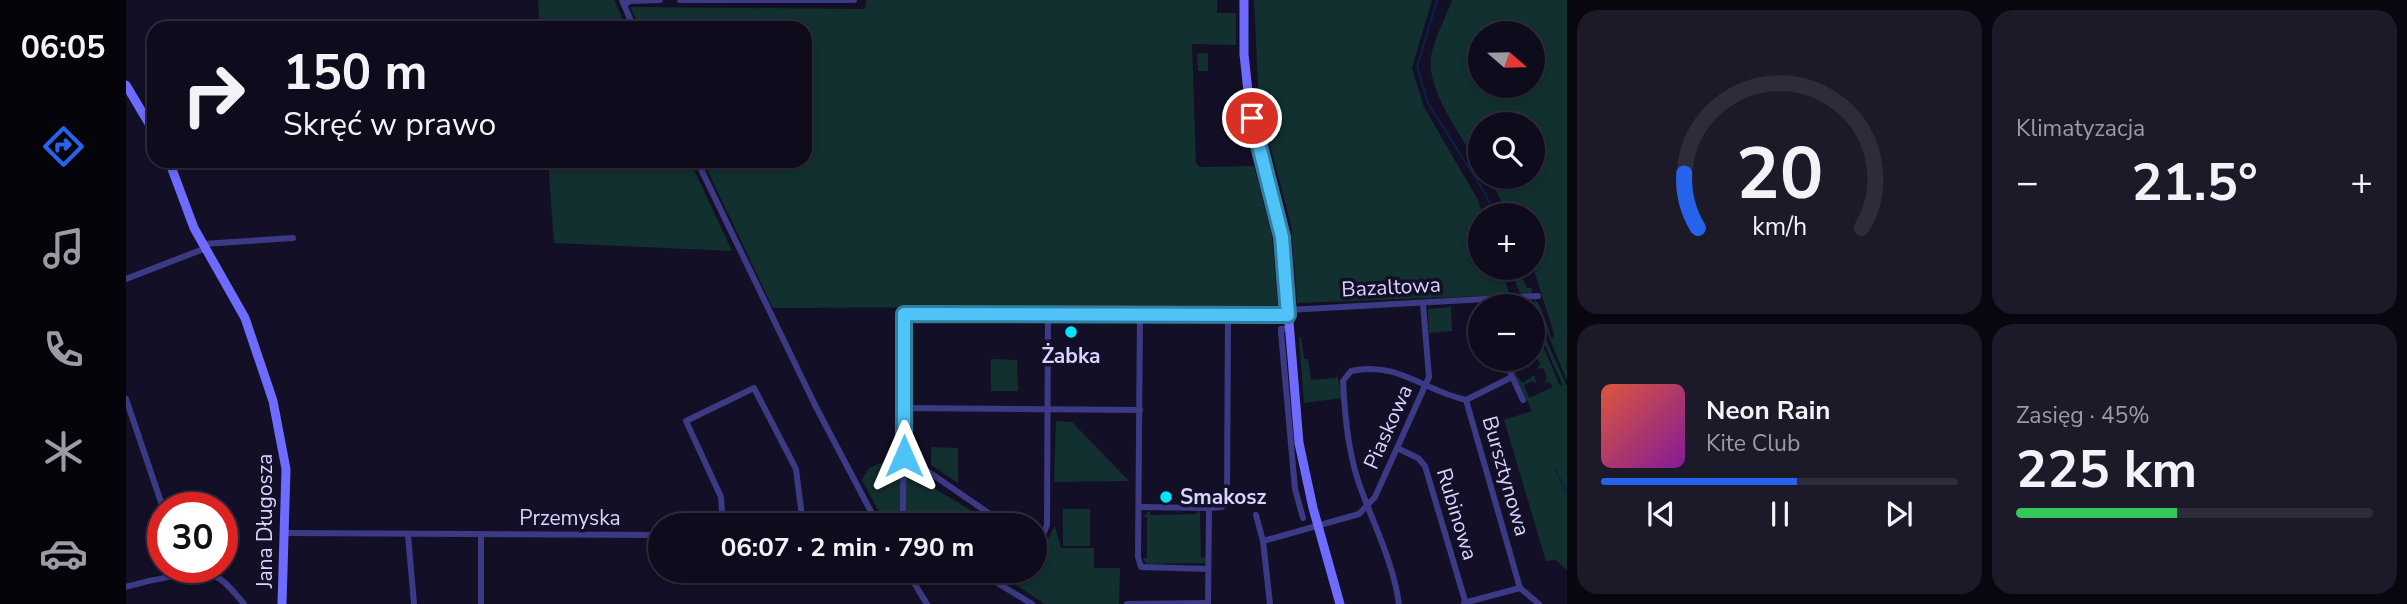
<!DOCTYPE html>
<html lang="pl">
<head>
<meta charset="utf-8">
<style>
	body { margin:0; font-family:"Nunito Sans",sans-serif; background:#1c1929; color:#f1f3f6; height:100vh; display:flex; flex-direction:column; font-size:26px; white-space:nowrap }
	* { box-sizing:border-box; margin:0 }
	p { font-size:23px; color:#9b9ba3 }
	.icon { flex:none; width:38px; height:38px; fill:none; stroke:currentColor; stroke-width:2; stroke-linecap:round; stroke-linejoin:round }
	.map { position:relative; flex:1; overflow:hidden }
	.drawer { display:flex; flex-direction:column; gap:10px; padding:10px; background:#08060f; width:840px }
	.drawer>* { flex:none }
	.hud { position:absolute; left:21px; top:21px; width:665px; height:147px; border-radius:21px; box-shadow:0 4px 10px #0003,0 0 0 2px #2e2b3b; background:#0e0b1c; color:#f1f3f6; overflow:hidden }
	.needle { width:46px; rotate:110deg }
	.fabs { position:absolute; left:1342px; top:21px; display:grid; gap:14px }
	.fabs a { display:grid; place-items:center; width:77px; height:77px; border-radius:50%; background:#0e0b1c; box-shadow:0 4px 10px #0003,0 0 0 2px #2e2b3b; font-size:35px }
	.speed { position:absolute; left:21px; top:492px; display:flex; gap:14px; font-size:35px; font-weight:700; text-align:center }
	.speed>* { display:grid; place-content:center; width:91px; height:91px; border-radius:50%; background:#0e0b1c; box-shadow:0 4px 10px #0003,0 0 0 2px #2e2b3b; line-height:1 }
	.speed .limit { border:10px solid #d22; background:#fff; color:#111 }
	.pin { position:absolute; display:grid; place-items:center; width:60px; height:60px; color:#fff; margin:-30px; border:4px solid #fff; border-radius:50%; box-shadow:0 2px 7px #0007 }
	.me { position:absolute; width:77px; margin:-38px; rotate:0deg; stroke-linejoin:round; filter:drop-shadow(0 0 5px #0008) }
	.turn { display:flex; align-items:center; gap:24px; height:147px; padding:0 21px; font-size:32px }
	.turn .icon { width:91px; height:91px; stroke-width:2.5 }
	.turn b { display:block; font-size:49px; line-height:60px }
	.big { font-size:52px; font-weight:700; line-height:1.1 }
	.drawer .tile { flex:1; display:flex; flex-direction:column; justify-content:center; gap:10px; min-width:0; padding:0 24px; border-radius:21px; background:#1c1929 }
	.drawer .dial { align-items:center; gap:0 }
	.dial svg { height:182px; overflow:visible; fill:none; stroke:#2e2b3b; stroke-width:7; stroke-linecap:round; text-anchor:middle }
	.dial text { fill:#f1f3f6; stroke:none }
	.song { display:flex; align-items:center; gap:21px }
	.cover { width:84px; height:84px; border-radius:10px; background:linear-gradient(135deg,hsl(10 70% 55%),hsl(290 70% 35%)) }
	.played { height:7px; border-radius:4px; background:linear-gradient(90deg,#2563eb 55%,#2e2b3b 55%) }
	.keys { display:flex; justify-content:space-around; direction:ltr }
	.heat { display:flex; justify-content:space-between; align-items:center; font-size:38px; direction:ltr }
	.charge { height:10px; border-radius:5px; background:linear-gradient(90deg,#34c759 45%,#2e2b3b 0) }
	.drawer .tiles { flex:1; display:grid; gap:10px; grid-template-columns:repeat(2,1fr) }
	.trip { position:absolute; left:522px; top:513px; width:399px; height:70px; border-radius:35px; background:#0e0b1c; box-shadow:0 4px 10px #0003,0 0 0 2px #2e2b3b; font-weight:700; line-height:70px; text-align:center }
	main { display:flex; flex:1; min-height:0 }
	.menu { display:flex; flex-direction:column; width:126px; justify-content:space-around; align-items:center; background:#06040b; color:#9b9ba3 }
	.menu .icon { width:49px; height:49px }
	.menu .selected { color:#2563eb }
	.menu b { font-size:32px; color:#f1f3f6 }
	.map>svg:first-child { display:block }
	.green { fill:#12302f; fill-rule:evenodd }
	.lines { fill:none; stroke-linecap:round; stroke-linejoin:round }
	.stream { stroke:#0c2248; stroke-width:2 }
	.street { stroke:#3d3a85; stroke-width:6 }
	.secondary { stroke:#6f6bff; stroke-width:9 }
	.route-casing { stroke:#337fa1; stroke-width:18 }
	.route { stroke:#4fc3f7; stroke-width:12 }
	.poi-dot { fill:#00e5ff; stroke:#130f26; stroke-width:2.5 }
	.labels { text-anchor:middle; dominant-baseline:central; stroke-width:7; stroke-linejoin:round; paint-order:stroke }
	.street-label { font-size:21px; fill:#d9d4ff; stroke:#130f26 }
	.poi-label { font-size:21px; font-weight:bold; fill:#d9d4ff; stroke:#130f26 }
</style>
</head>
<body>
<main>
<nav class="menu">
<b>06:05</b>
<svg class="icon selected" aria-label="directions" viewBox="0 0 24 24"><path d="M12 3l9 9-9 9-9-9zM9 14v-3h6M13 9l2 2-2 2"/></svg>
<svg class="icon" aria-label="music" viewBox="0 0 24 24"><path d="M9 18V5l10-2v13"/><circle cx="6" cy="18" r="3"/><circle cx="16" cy="16" r="3"/></svg>
<svg class="icon" aria-label="phone" viewBox="0 0 24 24"><path d="M5 4h4l2 5-3 2q2 4 5 5l2-3 5 2v4C11 20 4 13 5 4z"/></svg>
<svg class="icon" aria-label="climate" viewBox="0 0 24 24"><path d="M12 3v18M4 7l16 10M4 17L20 7"/></svg>
<svg class="icon" aria-label="car" viewBox="0 0 24 24"><path d="M5 17H2v-5l4-1 3-4h7l3 4 3 1v5h-3M9 17h6M6 11h13"/><circle cx="7" cy="17" r="2"/><circle cx="17" cy="17" r="2"/></svg>
</nav>
<div class="map">
<svg width="1441" height="604" viewBox="0 0 1441 604">
	<rect width="100%" height="100%" fill="#130f26"/>
	<!-- green -->
	<g class="green">
		<path d="M 412,0 L 488,0 L 501,28 L 414,28 Z"/>
		<path d="M 740,0 L 1091,0 L 1091,13 L 1110,13 L 1110,45 L 1066,44 L 1070,163 L 1074,167 L 1128,166 L 1146,236 L 1152,306 L 647,308 L 577,161 L 679,161 L 679,28 L 514,28 L 504,7 L 739,9 Z"/>
		<path d="M 1128,0 L 1306,0 L 1286,68 L 1298,107 L 1352,200 L 1357,215 L 1354,215 L 1354,268 L 1375,268 L 1384,295 L 1171,303 L 1165,225 L 1133,104 Z"/>
		<path d="M 1326,0 L 1441,0 L 1441,381 L 1407,298 L 1413,304 L 1426,339 L 1428,334 L 1407,267 L 1407,215 L 1383,215 L 1362,177 L 1407,177 L 1407,124 L 1354,124 L 1354,166 C 1337,140 1300,89 1305,57 C 1308,38 1320,18 1326,0 ZM 1354,33 L 1407,33 L 1407,86 L 1354,86 Z"/>
		<path d="M 1082,53 L 1082,71 L 1072,71 L 1071,54 Z"/>
		<path d="M 422,161 L 564,161 L 606,251 L 428,243 Z"/>
		<path d="M 1383,268 L 1392,268 L 1401,288 L 1406,288 L 1405,295 L 1395,295 Z"/>
		<path d="M 1325,307 L 1326,331 L 1303,333 L 1302,309 Z"/>
		<path d="M 1407,310 L 1441,386 L 1441,570 L 1430,560 L 1420,561 L 1378,420 L 1406,411 L 1381,359 L 1385,359 L 1386,365 L 1391,368 L 1401,360 L 1404,368 L 1399,366 L 1391,369 L 1390,375 L 1397,383 L 1408,375 L 1411,384 L 1406,381 L 1398,385 L 1403,398 L 1427,387 L 1423,382 L 1418,383 L 1421,378 L 1417,368 L 1411,369 L 1414,364 L 1410,354 L 1407,355 L 1407,322 L 1433,384 L 1437,386 L 1407,319 Z"/>
		<path d="M 1173,337 L 1175,337 L 1178,359 L 1182,359 L 1185,380 L 1210,378 L 1211,374 L 1216,398 L 1178,403 Z"/>
		<path d="M 865,359 L 891,360 L 892,391 L 865,391 Z"/>
		<path d="M 930,421 L 946,422 L 1003,481 L 928,482 Z"/>
		<path d="M 805,447 L 832,448 L 832,483 L 805,465 Z"/>
		<path d="M 755,463 L 770,465 L 869,525 L 760,525 L 736,480 L 743,468 Z"/>
		<rect x="937" y="509" width="27" height="37"/>
		<path d="M 1024,510 L 1024,515 L 1069,514 L 1074,511 L 1075,557 L 1080,558 L 1079,563 L 1020,564 L 1017,558 L 1021,558 L 1021,517 L 1017,517 Z"/>
		<path d="M 929,526 L 935,548 L 968,548 L 968,568 L 994,568 L 993,604 L 919,604 L 888,584 L 896,571 L 908,570 L 908,552 L 917,548 Z"/>
	</g>
	<g class="lines">
		<!-- stream -->
		<g class="stream">
			<path d="M 1311,0 L 1291,67 L 1302,103 L 1360,195 L 1368,215"/>
			<path d="M 1429,469 L 1441,492"/>
		</g>
		<!-- street -->
		<g class="street">
			<path d="M 496,0 L 508,28"/>
			<path d="M 554,0 L 728,0"/>
			<path d="M 498,5 L 504,1 L 534,0"/>
			<path d="M 571,161 L 690,407 L 752,525"/>
			<path d="M 77,244 L 167,238"/>
			<path d="M 0,279 L 80,248"/>
			<path d="M 1162,310 L 1412,296"/>
			<path d="M 1014,314 L 1012,557 L 1015,567 L 1082,569"/>
			<path d="M 1163,328 L 1155,329 L 1155,332 L 1169,489 L 1177,518"/>
			<path d="M 1378,359 L 1397,400"/>
			<path d="M 0,399 L 37,508"/>
			<path d="M 1340,400 L 1394,588 L 1413,604"/>
			<path d="M 1340,400 L 1386,377"/>
			<path d="M 778,408 L 1014,410"/>
			<path d="M 1271,448 L 1292,458 L 1299,466 L 1340,604"/>
			<path d="M 778,455 L 880,525"/>
			<path d="M 1013,507 L 1083,508"/>
			<path d="M 1130,515 L 1137,541"/>
			<path d="M 597,525 L 595,497 L 560,421 L 628,388 L 670,469 L 677,525"/>
			<path d="M 770,525 L 777,512 L 778,314 L 1162,315"/>
			<path d="M 160,533 L 534,535"/>
			<path d="M 282,535 L 288,604"/>
			<path d="M 908,543 L 913,545 L 921,525 L 922,314"/>
			<path d="M 780,570 L 801,604"/>
			<path d="M 850,570 L 906,604"/>
			<path d="M 0,587 C 20,581 73,568 91,577 C 102,583 110,595 118,604"/>
			<path d="M 1338,603 L 1394,588"/>
			<path d="M 355,604 L 355,534"/>
			<path d="M 1001,604 L 1082,603"/>
			<path d="M 1082,604 L 1083,508 L 1096,507 L 1101,499 L 1102,315"/>
			<path d="M 1144,604 L 1137,541 L 1233,514 L 1249,497 L 1303,377 L 1297,304"/>
			<path d="M 1273,604 C 1268,567 1251,531 1238,497 C 1223,461 1219,420 1217,381 L 1225,371 C 1272,361 1296,390 1340,400"/>
		</g>
		<!-- secondary -->
		<g class="secondary">
			<path d="M 1118,0 L 1118,54 L 1123,101 L 1156,237 L 1173,443 L 1187,508 L 1214,604"/>
			<path d="M 0,85 L 28,132"/>
			<path d="M 43,161 L 68,228 L 119,318 L 147,401 L 160,469 L 156,604"/>
		</g>
	</g>
	<g class="lines">
		<!-- route casing -->
		<g class="route-casing">
			<path id="route" d="M 778,456 L 778,314 L 1162,315 L 1156,237 L 1126,118"/>
		</g>
		<!-- route -->
		<use href="#route" class="route"/>
	</g>
	<!-- markers -->
	<g class="poi-dot">
		<circle cx="945" cy="332" r="7"/>
		<circle cx="1040" cy="497" r="7"/>
	</g>
	<g class="labels">
		<!-- street labels -->
		<g class="street-label">
			<text transform="translate(1265 287) rotate(-3)">Bazaltowa</text>
			<text transform="translate(1262 427) rotate(-66)">Piaskowa</text>
			<text transform="translate(1380 476) rotate(74)">Bursztynowa</text>
			<text transform="translate(1331 514) rotate(73)">Rubinowa</text>
			<text x="444" y="518">Przemyska</text>
			<text transform="translate(139 521) rotate(-90)">Jana Długosza</text>
		</g>
		<!-- poi labels -->
		<g class="poi-label">
			<text x="945" y="356">Żabka</text>
			<text x="1054" y="497" text-anchor="start">Smakosz</text>
		</g>
	</g>
</svg>
<div class="fabs">
<a><svg class="needle" viewBox="-14 -14 28 28"><path d="M0-13l5 13h-10z" fill="#e53935"/><path d="M0 13l5-13h-10z" fill="#9b9ba3"/></svg></a>
<a><svg class="icon" aria-label="search" viewBox="0 0 24 24"><circle cx="10" cy="10" r="6"/><path d="M15 15l6 6"/></svg></a>
<a>+</a>
<a>−</a>
</div>
<div class="speed"><div class="limit">30</div></div>
<div class="pin" style="left:1126px;top:118px;background:#d93025"><svg class="icon" aria-label="arrive" viewBox="0 0 24 24"><path d="M6 21V4h12l-3 4 3 4H6"/></svg></div>
<svg class="me" style="left:778px;top:456px" viewBox="-20 -20 40 40"><path d="M0-17L14 15 0 8-14 15z" fill="#4fc3f7" stroke="#fff" stroke-width="4"/></svg>
<div class="trip">06:07 · 2 min · 790 m</div>
<div class="hud">
<div class="turn"><svg class="icon" aria-label="right" viewBox="0 0 24 24"><path d="M7 20v-9h11M14 6l5 5-5 5"/></svg><div><b>150 m</b>Skręć w prawo</div></div>
</div>
</div>
<section class="drawer">
<div class="tiles">
<div class="tile dial"><svg viewBox="0 0 100 80">
<path d="M14 69A42 42 0 1 1 86 69"/>
<path d="M14 69A42 42 0 0 1 8 45" stroke="#2563eb"/>
<text x="50" y="56" font-size="32" font-weight="700">20</text>
<text x="50" y="72" font-size="11">km/h</text>
</svg></div>
<div class="tile"><p>Klimatyzacja</p>
<div class="heat"><a>−</a><b class="big">21.5°</b><a>+</a></div>
</div>
<div class="tile">
<div class="song"><i class="cover"></i><div><b>Neon Rain</b><p>Kite Club</p></div></div>
<div class="played"></div>
<div class="keys"><svg class="icon" aria-label="previous" viewBox="0 0 24 24"><path d="M18 5L8 12l10 7zM5 5v14"/></svg><svg class="icon" aria-label="pause" viewBox="0 0 24 24"><path d="M8 5v14M16 5v14"/></svg><svg class="icon" aria-label="next" viewBox="0 0 24 24"><path d="M6 5l10 7-10 7zM19 5v14"/></svg></div>
</div>
<div class="tile"><p>Zasięg · 45%</p><b class="big">225 km</b><div class="charge"></div></div>
</div>
</section>
</main>
</body>
</html>
